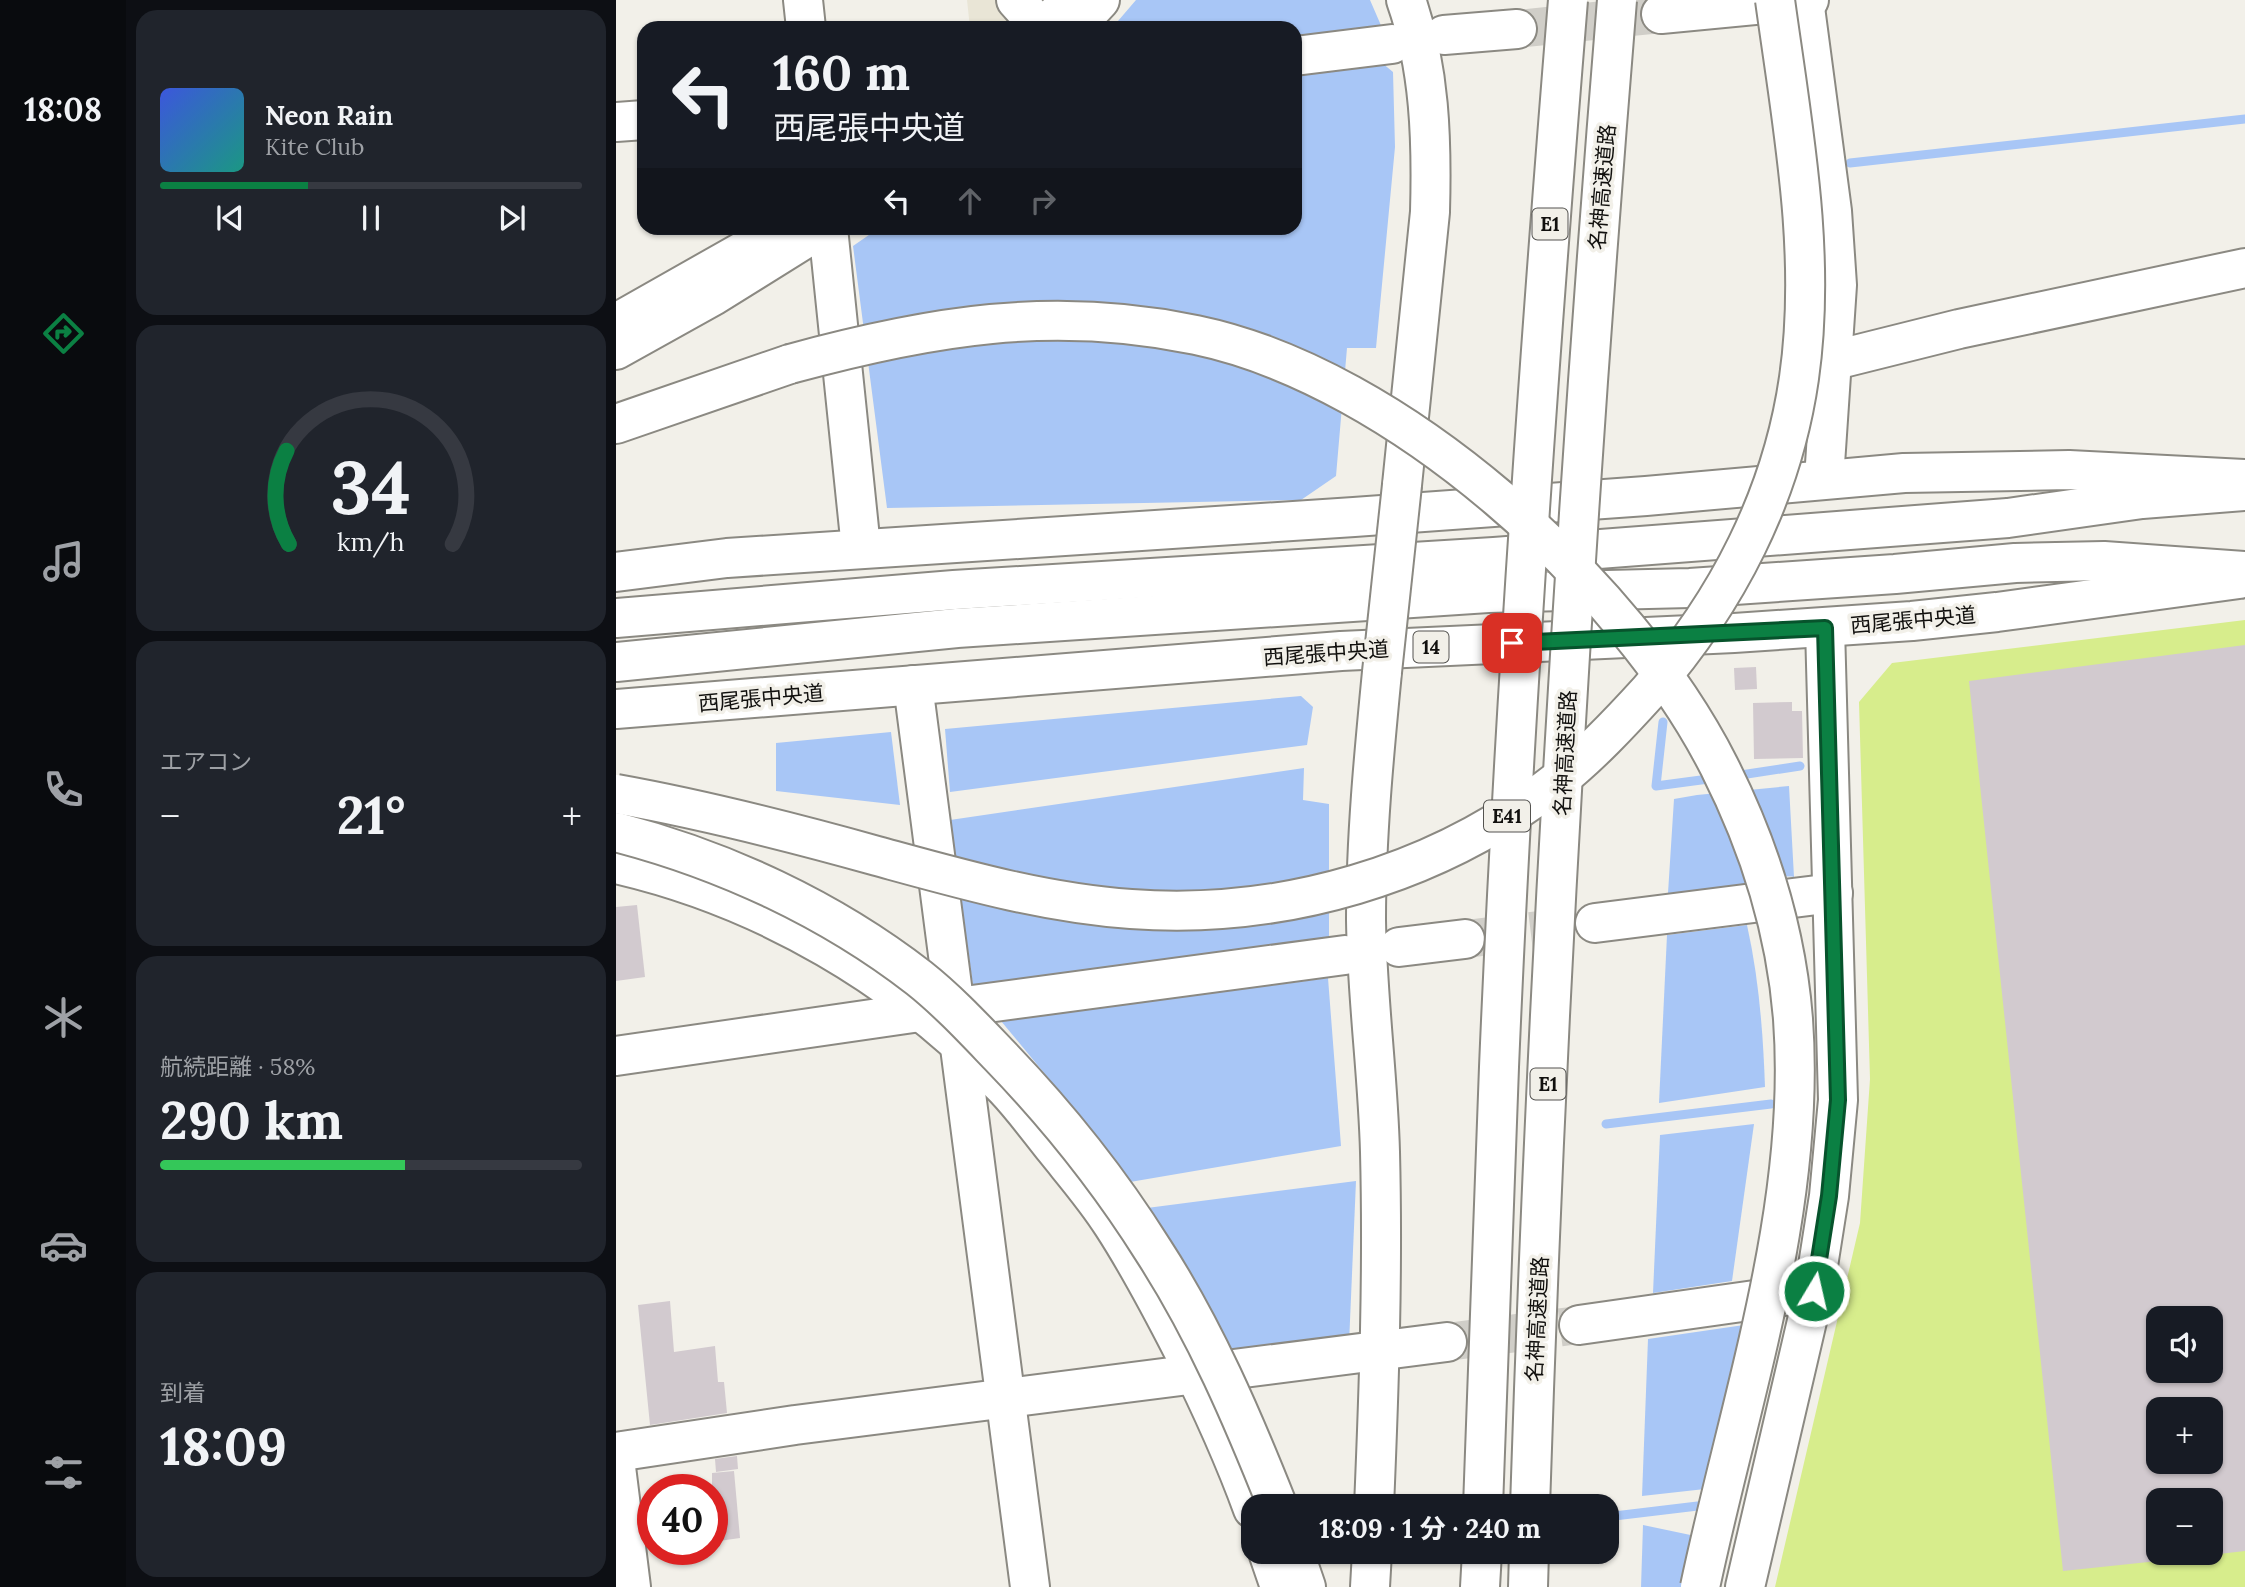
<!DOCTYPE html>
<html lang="ja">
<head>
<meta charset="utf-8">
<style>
	body { margin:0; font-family:Lora,"Noto Sans JP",serif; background:#20242c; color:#f1f3f6; height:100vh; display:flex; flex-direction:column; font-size:26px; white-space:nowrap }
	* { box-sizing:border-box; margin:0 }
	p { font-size:23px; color:#9ea1a6 }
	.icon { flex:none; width:38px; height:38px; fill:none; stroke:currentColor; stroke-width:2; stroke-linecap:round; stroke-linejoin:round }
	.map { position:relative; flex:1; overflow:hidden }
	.drawer { display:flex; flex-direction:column; gap:10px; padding:10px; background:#0d0f14; width:490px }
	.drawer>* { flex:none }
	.top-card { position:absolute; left:21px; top:21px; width:665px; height:214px; border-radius:21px; box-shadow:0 2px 5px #0004; background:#171b24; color:#f1f3f6; overflow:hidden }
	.controls { position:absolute; left:1530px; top:1306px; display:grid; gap:14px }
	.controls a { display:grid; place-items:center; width:77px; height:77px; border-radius:14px; background:#171b24; box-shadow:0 2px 5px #0004; font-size:35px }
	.speed { position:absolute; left:21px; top:1474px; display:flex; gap:14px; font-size:35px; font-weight:700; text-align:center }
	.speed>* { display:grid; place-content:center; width:91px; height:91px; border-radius:50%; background:#171b24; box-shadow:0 2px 5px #0004; line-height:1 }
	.speed .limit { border:10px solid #d22; background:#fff; color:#111 }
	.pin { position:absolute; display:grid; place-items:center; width:60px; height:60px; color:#fff; margin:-30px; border-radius:14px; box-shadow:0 4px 10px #0006 }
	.me { position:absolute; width:77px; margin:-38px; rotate:9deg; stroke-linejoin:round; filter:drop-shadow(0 0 5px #0008) }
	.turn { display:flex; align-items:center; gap:24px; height:147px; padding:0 21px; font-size:32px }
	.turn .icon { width:91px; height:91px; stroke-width:2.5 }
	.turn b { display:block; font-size:49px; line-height:60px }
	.lanes { display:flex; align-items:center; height:66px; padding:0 21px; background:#0003; justify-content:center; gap:35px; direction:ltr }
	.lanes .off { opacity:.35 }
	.big { font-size:52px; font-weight:700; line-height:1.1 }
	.drawer .card { flex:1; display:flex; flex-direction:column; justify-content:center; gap:10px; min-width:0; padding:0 24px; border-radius:21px; background:#20242c }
	.drawer .dial { align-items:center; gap:0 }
	.dial svg { height:182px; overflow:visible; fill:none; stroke:#363941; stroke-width:7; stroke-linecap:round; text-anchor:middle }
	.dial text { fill:#f1f3f6; stroke:none }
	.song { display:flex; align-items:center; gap:21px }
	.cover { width:84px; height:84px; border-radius:10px; background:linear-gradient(135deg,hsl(230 70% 55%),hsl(170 70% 35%)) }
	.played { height:7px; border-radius:4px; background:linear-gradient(90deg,#0b8043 35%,#363941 35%) }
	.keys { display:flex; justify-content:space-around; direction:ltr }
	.heat { display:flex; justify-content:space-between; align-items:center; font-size:38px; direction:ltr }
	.charge { height:10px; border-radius:5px; background:linear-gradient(90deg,#34c759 58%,#363941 0) }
	.trip { position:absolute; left:625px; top:1494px; width:378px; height:70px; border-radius:21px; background:#171b24; box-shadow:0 2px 5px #0004; font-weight:700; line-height:70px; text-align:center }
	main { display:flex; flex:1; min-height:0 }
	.dock { display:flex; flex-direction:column; width:126px; justify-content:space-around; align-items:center; background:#090b0e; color:#9ea1a6 }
	.dock .icon { width:49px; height:49px }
	.dock .selected { color:#0b8043 }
	.dock b { font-size:32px; color:#f1f3f6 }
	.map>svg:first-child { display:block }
	.built { fill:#e9e5d6 }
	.green { fill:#d7ed8c; fill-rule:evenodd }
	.water { fill:#a8c6f6 }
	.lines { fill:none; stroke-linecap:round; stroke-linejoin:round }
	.stream { stroke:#a8c6f6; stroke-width:9 }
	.building { fill:#d2cacf; fill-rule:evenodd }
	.minor-tunnel { stroke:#d0cec8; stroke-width:38; stroke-dasharray:38 19; stroke-linecap:butt }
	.minor-casing { stroke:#8b8982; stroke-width:42 }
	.major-casing { stroke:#8b8982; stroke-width:42 }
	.highway-casing { stroke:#8b8982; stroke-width:42 }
	.minor { stroke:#fff; stroke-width:38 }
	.major { stroke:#fff; stroke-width:38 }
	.highway { stroke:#fff; stroke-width:38 }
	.minor-bridge-casing { stroke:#8b8982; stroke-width:42; stroke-linecap:butt }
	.highway-bridge-casing { stroke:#8b8982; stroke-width:42; stroke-linecap:butt }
	.minor-bridge { stroke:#fff; stroke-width:38 }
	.highway-bridge { stroke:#fff; stroke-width:38 }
	.route-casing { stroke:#07532c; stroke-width:18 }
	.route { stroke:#0b8043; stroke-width:12 }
	.labels { text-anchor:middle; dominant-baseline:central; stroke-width:7; stroke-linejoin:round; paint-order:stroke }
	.shield { fill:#f2f0e9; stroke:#545350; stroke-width:2 }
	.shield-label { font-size:19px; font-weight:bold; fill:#11100e }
	.street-label { font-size:21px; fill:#11100e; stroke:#f2f0e9 }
</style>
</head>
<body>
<main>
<nav class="dock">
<b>18:08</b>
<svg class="icon selected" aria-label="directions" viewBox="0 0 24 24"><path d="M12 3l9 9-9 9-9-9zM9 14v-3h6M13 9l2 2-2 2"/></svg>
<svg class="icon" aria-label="music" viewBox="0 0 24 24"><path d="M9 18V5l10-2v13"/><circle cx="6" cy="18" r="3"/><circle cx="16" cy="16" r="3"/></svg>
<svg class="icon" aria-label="phone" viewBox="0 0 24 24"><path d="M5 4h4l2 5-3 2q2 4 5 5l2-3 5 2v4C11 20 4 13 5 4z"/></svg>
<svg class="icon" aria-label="climate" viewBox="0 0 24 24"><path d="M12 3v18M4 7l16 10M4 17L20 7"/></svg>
<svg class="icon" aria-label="car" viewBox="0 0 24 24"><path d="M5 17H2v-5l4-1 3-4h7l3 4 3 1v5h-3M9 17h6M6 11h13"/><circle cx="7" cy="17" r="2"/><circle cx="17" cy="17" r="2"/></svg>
<svg class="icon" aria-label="filters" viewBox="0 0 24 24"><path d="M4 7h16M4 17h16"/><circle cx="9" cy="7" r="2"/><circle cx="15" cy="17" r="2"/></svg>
</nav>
<section class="drawer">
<div class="card">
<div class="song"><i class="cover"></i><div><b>Neon Rain</b><p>Kite Club</p></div></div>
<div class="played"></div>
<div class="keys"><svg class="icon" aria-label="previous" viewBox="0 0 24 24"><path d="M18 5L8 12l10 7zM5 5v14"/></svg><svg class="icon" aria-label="pause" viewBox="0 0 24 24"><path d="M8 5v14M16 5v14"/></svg><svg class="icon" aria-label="next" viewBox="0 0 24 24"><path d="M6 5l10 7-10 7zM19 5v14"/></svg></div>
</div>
<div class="card dial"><svg viewBox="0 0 100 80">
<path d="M14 69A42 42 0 1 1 86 69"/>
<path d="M14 69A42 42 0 0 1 13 28" stroke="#0b8043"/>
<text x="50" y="56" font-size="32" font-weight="700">34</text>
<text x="50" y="72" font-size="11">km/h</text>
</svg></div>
<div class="card"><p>エアコン</p>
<div class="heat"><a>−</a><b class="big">21°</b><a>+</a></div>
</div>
<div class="card"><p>航続距離 · 58%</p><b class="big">290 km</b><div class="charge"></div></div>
<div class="card"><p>到着</p><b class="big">18:09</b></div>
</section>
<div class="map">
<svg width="1629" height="1587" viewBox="0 0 1629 1587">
	<rect width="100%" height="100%" fill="#f2f0e9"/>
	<!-- built -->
	<path class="built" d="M 351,0 L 426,0 L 399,28 L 354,28 Z"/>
	<!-- green -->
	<path class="green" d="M 1629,620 L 1629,1587 L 1159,1587 L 1244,1223 L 1254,1079 L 1243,702 L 1276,663 ZM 1542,1318 L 1594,1318 L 1594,1370 L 1542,1370 ZM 1542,1409 L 1594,1409 L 1594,1461 L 1542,1461 ZM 1542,1500 L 1594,1500 L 1594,1552 L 1542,1552 Z"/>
	<!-- water -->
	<g class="water">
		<path d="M 520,0 L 754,0 L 767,30 L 679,40 L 679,28 L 496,28 Z"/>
		<path d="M 760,58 L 777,72 L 779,147 L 760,348 L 731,348 L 720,476 L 685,500 L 271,508 L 237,246 L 263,228 L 679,228 L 679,68 Z"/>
		<path d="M 685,696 L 697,707 L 691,745 L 334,792 L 329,729 Z"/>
		<path d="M 275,732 L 284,805 L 160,791 L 160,743 Z"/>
		<path d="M 688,768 L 687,800 L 713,804 L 713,938 L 358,993 L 334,820 Z"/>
		<path d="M 1173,786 L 1178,877 C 1164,874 1139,885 1124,887 C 1100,890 1076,891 1052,893 L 1058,799 L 1081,795 Z"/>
		<path d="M 1131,925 C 1143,979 1147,1032 1149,1087 L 1043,1103 L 1051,935 Z"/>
		<path d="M 712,978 L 725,1146 L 514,1182 L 443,1091 L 385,1021 Z"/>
		<path d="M 1138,1124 L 1116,1281 L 1037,1293 L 1044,1135 Z"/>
		<path d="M 740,1181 L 733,1344 L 617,1360 L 531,1208 Z"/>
		<path d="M 1128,1325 L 1125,1485 L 1026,1496 L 1032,1339 Z"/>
		<path d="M 1027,1525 L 1103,1541 L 1092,1587 L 1025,1587 Z"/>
	</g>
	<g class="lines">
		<!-- stream -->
		<g class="stream">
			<path d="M 1234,163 L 1629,119"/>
			<path d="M 1047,722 L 1040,786 L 1100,778"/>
			<path d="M 1118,776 L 1184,766"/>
			<path d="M 990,1124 L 1155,1104"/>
			<path d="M 990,1517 L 1090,1505"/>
		</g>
	</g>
	<!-- building -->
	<g class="building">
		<path d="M 1629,645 L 1629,1551 L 1594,1555 L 1594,1500 L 1542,1500 L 1542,1561 L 1447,1571 L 1353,681 ZM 1542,1318 L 1594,1318 L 1594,1370 L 1542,1370 ZM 1542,1409 L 1594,1409 L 1594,1461 L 1542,1461 Z"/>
		<path d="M 1140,667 L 1141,689 L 1119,690 L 1118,668 Z"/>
		<path d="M 1176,702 L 1176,711 L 1186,711 L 1187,758 L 1138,759 L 1137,703 Z"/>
		<path d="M 21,905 L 29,977 L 0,981 L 0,907 Z"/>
		<path d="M 54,1301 L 58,1352 L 99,1346 L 102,1382 L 108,1382 L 111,1413 L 34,1425 L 22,1305 Z"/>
		<path d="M 121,1456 L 122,1469 L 100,1472 L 99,1459 Z"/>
		<path d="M 118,1471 L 124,1538 L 96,1542 L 96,1473 Z"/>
	</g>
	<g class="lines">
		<!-- minor-tunnel -->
		<g class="minor-tunnel">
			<path d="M 901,29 L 1045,14"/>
			<path d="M 858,938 L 972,924"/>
			<path d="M 831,1342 L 963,1325"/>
		</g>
		<!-- minor casing -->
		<g class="minor-casing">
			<g id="minor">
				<path d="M 187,0 L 190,28"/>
				<path d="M 400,0 L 425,28"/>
				<path d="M 1188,0 L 1216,211 L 1221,285 L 1208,479"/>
				<path d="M 1045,14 L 1193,0"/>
				<path d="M 427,28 L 455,0"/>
				<path d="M 828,35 L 901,29"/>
				<path d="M 679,56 L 776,44"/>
				<path d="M 0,122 L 28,120"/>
				<path d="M 212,228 L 245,548"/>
				<path d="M 0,323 L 168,228"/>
				<path d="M 1215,361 L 1343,329 L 1629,268"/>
				<path d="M 786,485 L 814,212 C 816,140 814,68 790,0"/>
				<path d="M 297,685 L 414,1587"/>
				<path d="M 0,864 C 148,898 284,978 389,1088 C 407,1107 423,1129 439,1149 C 459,1174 480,1198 497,1225 C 523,1265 545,1307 567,1350 C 593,1402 617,1454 637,1509"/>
				<path d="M 979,923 L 1217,893"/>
				<path d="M 783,947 L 849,939"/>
				<path d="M 0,1056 L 304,1012 L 729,955"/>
				<path d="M 963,1325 L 1182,1294"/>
				<path d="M 0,1452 L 179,1425 L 831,1342"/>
				<path d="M 0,1467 L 15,1587"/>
				<path d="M 758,1507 C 763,1389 767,1271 764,1152 C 762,1075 751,997 750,920 C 750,837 758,754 766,672"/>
				<path d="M 652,1552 L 664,1587"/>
				<path d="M 754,1587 L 756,1552"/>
				<path d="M 1129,1587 L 1198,1291 L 1213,1196 L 1222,1100 L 1209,628"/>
			</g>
		</g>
		<!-- major casing -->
		<g class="major-casing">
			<g id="major">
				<path d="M 0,572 L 111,558 L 738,517 L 1030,496 L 1288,473 L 1453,470 L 1628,479"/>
				<path d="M 0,709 L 725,651 L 1118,633 L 1296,621 L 1381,612 L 1623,579"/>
			</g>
		</g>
		<!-- highway casing -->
		<g class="highway-casing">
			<g id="highway">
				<path d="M 458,28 L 484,0"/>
				<path d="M 0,350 L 97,296 L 206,228"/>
				<path d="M 0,424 L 174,364"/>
				<path d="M 0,618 L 338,590 L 878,557 L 1392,518 L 1526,499 L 1629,491"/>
				<path d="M 0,662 L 341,628 L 872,593 L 1074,588 L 1279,574 L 1399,563 L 1488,561 L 1629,571"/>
				<path d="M 678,1552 L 690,1587"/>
				<path d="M 864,1587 L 866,1552"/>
				<path d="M 912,1587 L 913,1552"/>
			</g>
		</g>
		<!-- minor -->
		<use href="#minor" class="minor"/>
		<!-- major -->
		<use href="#major" class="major"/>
		<!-- highway -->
		<use href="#highway" class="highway"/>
		<!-- minor-bridge casing -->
		<g class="minor-bridge-casing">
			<path id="minor-bridge" d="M 766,672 L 786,485"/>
		</g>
		<!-- highway-bridge casing -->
		<g class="highway-bridge-casing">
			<g id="highway-bridge">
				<path d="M 174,364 C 313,326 436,305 580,335 C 782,377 1011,585 1103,766 C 1143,845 1170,930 1177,1019 C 1191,1209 1123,1402 1084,1587"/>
				<path d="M 0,794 C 89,810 175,832 261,856 C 345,879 428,903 515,909 C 666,920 821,875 940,782 C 974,755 1004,723 1033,691 C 1111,602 1166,496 1183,378 C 1201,253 1176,124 1159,0"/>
				<path d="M 0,832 C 108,860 214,909 303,978 C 332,1001 358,1029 383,1055 C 441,1115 493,1180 537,1250 C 589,1330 627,1419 662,1507"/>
				<path d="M 867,1507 C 873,1360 877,1214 883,1067 C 898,711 923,355 952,0"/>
				<path d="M 914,1507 C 930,1004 960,501 1001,0"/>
			</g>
		</g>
		<!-- minor-bridge -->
		<use href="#minor-bridge" class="minor-bridge"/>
		<!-- highway-bridge -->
		<use href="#highway-bridge" class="highway-bridge"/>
	</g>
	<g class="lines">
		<!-- route casing -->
		<g class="route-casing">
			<path id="route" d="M 896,643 L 1209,628 L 1222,1100 L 1213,1196 L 1198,1291"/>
		</g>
		<!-- route -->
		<use href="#route" class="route"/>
	</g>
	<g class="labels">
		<!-- shield labels -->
		<g class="shield">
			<rect x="916.5" y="208.5" width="35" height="31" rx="5"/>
			<rect x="797.5" y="631.5" width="35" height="31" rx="5"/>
			<rect x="868" y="800.5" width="46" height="31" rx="5"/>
			<rect x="914.5" y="1068.5" width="35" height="31" rx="5"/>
		</g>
		<g class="shield-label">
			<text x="934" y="224">E1</text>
			<text x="815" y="647">14</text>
			<text x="891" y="816">E41</text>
			<text x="932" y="1084">E1</text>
		</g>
		<!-- street labels -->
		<g class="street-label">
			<text transform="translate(986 187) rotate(-85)">名神高速道路</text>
			<text transform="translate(1297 620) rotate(-5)">西尾張中央道</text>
			<text transform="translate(710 653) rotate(-4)">西尾張中央道</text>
			<text transform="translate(145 698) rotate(-5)">西尾張中央道</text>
			<text transform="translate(949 753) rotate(-87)">名神高速道路</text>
			<text transform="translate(921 1319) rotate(-87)">名神高速道路</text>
		</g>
	</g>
</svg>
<div class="controls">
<a><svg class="icon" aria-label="sound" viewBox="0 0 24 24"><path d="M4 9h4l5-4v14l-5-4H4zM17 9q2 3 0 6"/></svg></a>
<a>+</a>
<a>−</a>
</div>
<div class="speed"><div class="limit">40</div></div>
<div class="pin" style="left:896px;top:643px;background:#d93025"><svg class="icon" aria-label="arrive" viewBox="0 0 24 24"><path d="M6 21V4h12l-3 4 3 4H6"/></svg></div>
<svg class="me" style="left:1198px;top:1291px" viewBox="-20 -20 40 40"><circle r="17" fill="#0b8043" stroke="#fff" stroke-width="3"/><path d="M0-11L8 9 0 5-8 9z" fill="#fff"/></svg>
<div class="trip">18:09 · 1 分 · 240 m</div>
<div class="top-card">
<div class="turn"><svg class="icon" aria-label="left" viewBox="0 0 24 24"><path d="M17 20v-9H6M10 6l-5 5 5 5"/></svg><div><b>160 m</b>西尾張中央道</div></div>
<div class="lanes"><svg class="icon" aria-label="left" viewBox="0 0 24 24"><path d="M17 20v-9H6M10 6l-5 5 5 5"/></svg><svg class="icon off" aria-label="ahead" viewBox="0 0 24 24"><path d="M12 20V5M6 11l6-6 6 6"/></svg><svg class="icon off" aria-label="right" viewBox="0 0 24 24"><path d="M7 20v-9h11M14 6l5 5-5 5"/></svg></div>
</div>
</div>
</main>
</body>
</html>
